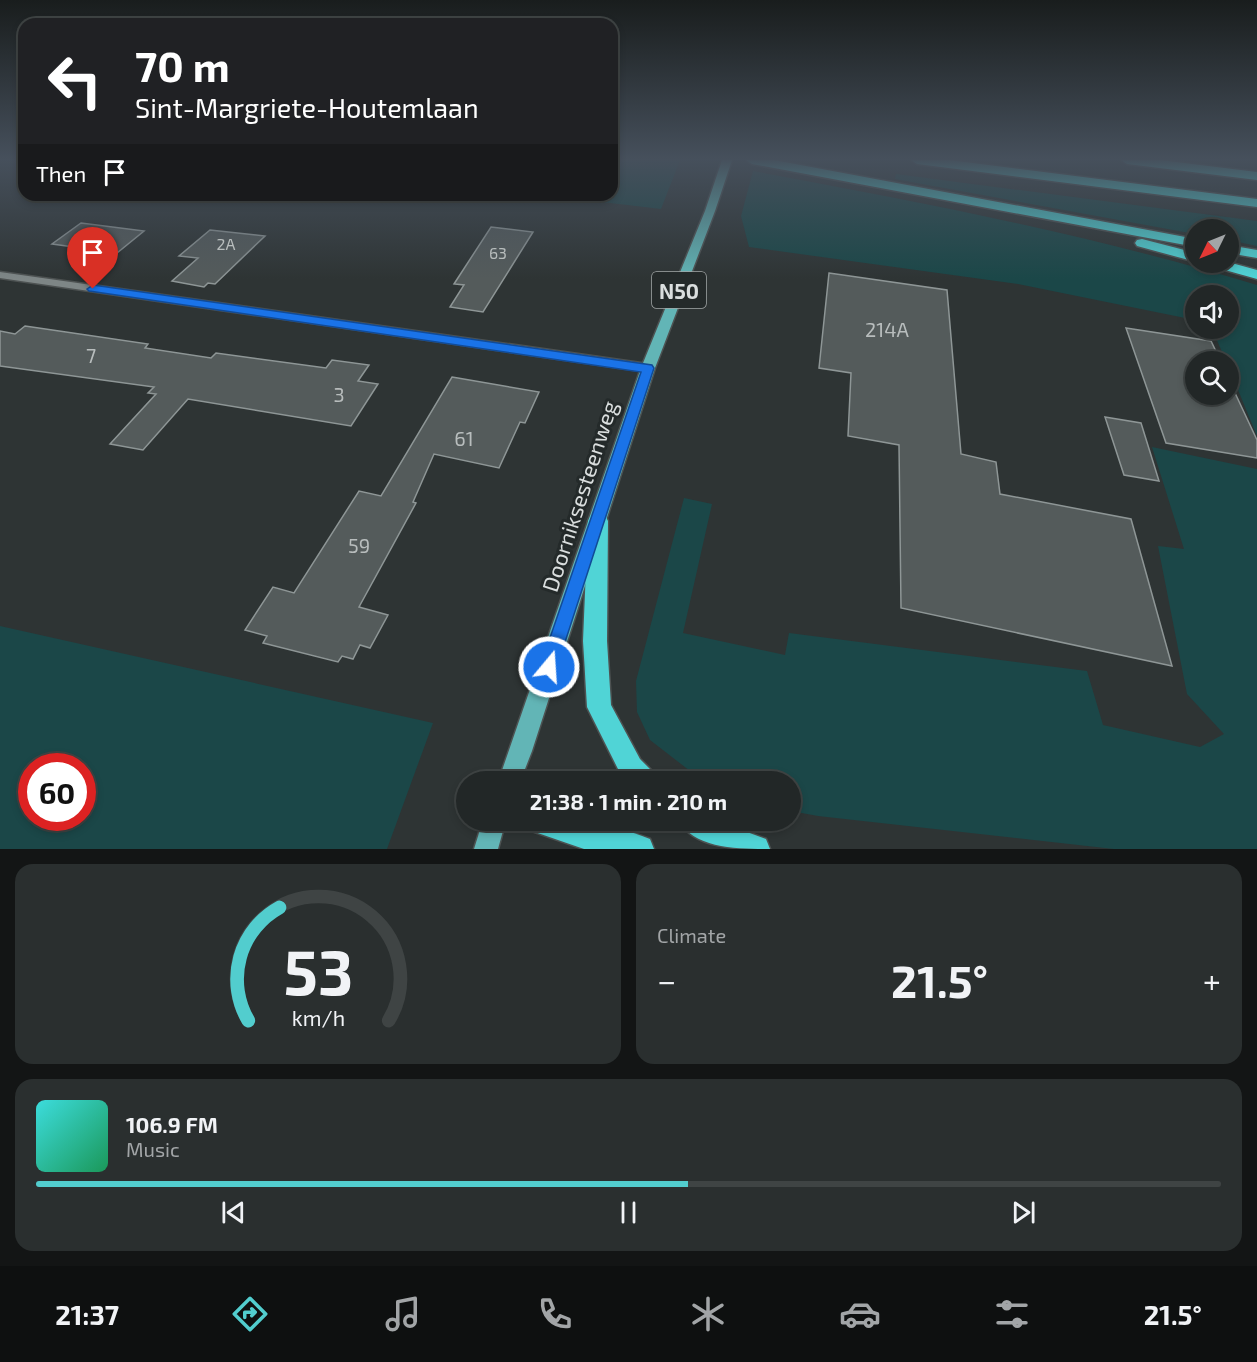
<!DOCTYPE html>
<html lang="en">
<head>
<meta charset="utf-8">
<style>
	body { margin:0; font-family:"Exo 2",sans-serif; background:#2a2f2f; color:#f1f3f6; height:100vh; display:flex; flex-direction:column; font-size:22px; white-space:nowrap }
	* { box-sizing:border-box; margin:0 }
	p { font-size:20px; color:#a2a5a7 }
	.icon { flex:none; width:33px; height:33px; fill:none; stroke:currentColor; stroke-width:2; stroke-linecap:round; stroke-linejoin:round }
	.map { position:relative; height:849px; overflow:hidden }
	.side { display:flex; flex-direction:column; gap:15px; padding:15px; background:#131515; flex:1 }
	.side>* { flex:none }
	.top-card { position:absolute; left:18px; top:18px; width:600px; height:183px; border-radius:18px; box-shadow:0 3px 9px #0003,0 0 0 2px #3f4444; background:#202124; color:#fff; overflow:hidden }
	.needle { width:39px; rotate:227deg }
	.fabs { position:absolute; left:1185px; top:219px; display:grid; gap:12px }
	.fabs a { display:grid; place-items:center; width:54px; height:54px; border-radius:50%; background:#222727; box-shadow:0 3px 9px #0003,0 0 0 2px #3f4444; font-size:30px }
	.speed { position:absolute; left:18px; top:753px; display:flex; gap:12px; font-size:30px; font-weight:700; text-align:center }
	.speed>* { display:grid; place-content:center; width:78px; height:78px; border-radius:50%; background:#222727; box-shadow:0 3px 9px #0003,0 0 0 2px #3f4444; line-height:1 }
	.speed .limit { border:9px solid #d22; background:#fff; color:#111 }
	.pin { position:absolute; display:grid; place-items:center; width:51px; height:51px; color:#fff; margin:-62px -26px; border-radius:50% 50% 50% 0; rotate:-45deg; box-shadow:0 0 6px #0007 }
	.pin .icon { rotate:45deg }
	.me { position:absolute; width:66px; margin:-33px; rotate:18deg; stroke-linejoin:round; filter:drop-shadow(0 0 4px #0008) }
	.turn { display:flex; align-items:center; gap:21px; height:126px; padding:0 18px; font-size:27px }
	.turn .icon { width:78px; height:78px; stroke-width:2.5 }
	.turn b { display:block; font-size:42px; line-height:51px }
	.then { display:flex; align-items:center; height:57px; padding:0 18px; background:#0003; gap:12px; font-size:22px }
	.big { font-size:45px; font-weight:700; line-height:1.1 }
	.side .card { flex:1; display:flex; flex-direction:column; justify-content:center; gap:9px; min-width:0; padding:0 21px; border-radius:18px; background:#2a2f2f }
	.side .dial { align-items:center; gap:0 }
	.dial svg { height:156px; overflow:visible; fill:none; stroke:#3f4444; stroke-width:7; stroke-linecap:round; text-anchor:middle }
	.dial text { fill:#f1f3f6; stroke:none }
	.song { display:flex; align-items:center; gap:18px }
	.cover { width:72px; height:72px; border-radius:9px; background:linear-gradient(135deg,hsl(180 70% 55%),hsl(150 70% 35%)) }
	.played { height:6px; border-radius:3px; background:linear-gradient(90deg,#52cdce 55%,#3f4444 55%) }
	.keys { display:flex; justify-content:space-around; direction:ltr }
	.heat { display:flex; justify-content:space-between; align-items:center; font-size:33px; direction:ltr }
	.side .tiles { flex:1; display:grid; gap:15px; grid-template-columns:1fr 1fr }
	.card:last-child { grid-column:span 2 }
	.trip { position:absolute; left:456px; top:771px; width:345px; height:60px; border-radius:30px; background:#222727; box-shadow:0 3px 9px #0003,0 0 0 2px #3f4444; font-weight:700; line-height:60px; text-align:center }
	.tab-bar { display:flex; height:96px; justify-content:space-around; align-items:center; background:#0e1010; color:#a2a5a7 }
	.tab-bar .icon { width:42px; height:42px }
	.tab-bar .on { color:#52cdce }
	.tab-bar b { font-size:27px; color:#f1f3f6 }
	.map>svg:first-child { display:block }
	.green { fill:#1b4748; fill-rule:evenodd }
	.building { fill:#545b5b; stroke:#8e9696; stroke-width:1.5 }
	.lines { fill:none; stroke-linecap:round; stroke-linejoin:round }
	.minor-casing { stroke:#4d5252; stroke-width:3 }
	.primary-casing { stroke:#4d5252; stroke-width:3 }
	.motorway-casing { stroke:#4d5252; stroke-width:3 }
	.minor { fill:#7e8686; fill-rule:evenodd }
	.primary { fill:#62b5b6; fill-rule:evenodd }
	.motorway { fill:#50d4d6; fill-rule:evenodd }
	.route { fill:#1a73e8; stroke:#114b97; stroke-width:1.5 }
	.labels { text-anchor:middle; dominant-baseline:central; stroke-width:6; stroke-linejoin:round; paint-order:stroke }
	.far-number-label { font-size:16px; fill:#b8bdbd }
	.number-label { font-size:20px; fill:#b8bdbd }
	.shield { fill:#242a2a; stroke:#a3a8a8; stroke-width:1.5 }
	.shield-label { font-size:21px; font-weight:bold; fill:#dadede }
	.street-label { font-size:22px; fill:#dadede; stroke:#242a2a }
</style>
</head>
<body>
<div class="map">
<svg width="1257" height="849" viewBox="0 0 1257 849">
	<rect width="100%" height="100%" fill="#2e3434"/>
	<!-- green -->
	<g class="green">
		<path d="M 612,160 L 680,160 L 661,209 L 543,195 L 612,195 Z"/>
		<path d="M 753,171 C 922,202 1092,235 1257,285 L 1257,436 L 1229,368 L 1228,362 L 1226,361 L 1212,329 L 1228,328 L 1228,296 L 1196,296 L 1195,320 L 1018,284 L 749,247 L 741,216 Z"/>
		<path d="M 896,174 L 1257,221 L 1257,246 L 1229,240 L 1228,230 L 1196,230 L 1195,234 L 895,179 Z"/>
		<path d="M 1152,447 L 1257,469 L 1257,849 L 1114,849 L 818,816 L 791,811 L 790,782 L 703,781 L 650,740 L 637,712 L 636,681 L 684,498 L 712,504 L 683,633 L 785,655 L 789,633 L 1087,671 L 1103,725 L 1200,747 L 1224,734 L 1187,694 L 1158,546 L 1184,549 Z"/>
		<path d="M 0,626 L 433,723 L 387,849 L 0,849 ZM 32,766 L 82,766 L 82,818 L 32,818 Z"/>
	</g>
	<!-- building -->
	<g class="building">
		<path d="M 81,223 L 144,231 L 117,253 L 52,244 Z"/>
		<path d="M 491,227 L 533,232 L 483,312 L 450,307 L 464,285 L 454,284 Z"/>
		<path d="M 210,230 L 265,236 L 215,284 L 208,283 L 204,287 L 172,281 L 198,258 L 179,256 Z"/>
		<path d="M 829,273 L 947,290 L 961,454 L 996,462 L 1000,494 L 1131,519 L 1172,666 L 901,608 L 899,445 L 848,436 L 851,373 L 819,368 Z"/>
		<path d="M 25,326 L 148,344 L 145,348 L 211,358 L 216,353 L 326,368 L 332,360 L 369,365 L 358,381 L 378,384 L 351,426 L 188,399 L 143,450 L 110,444 L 156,394 L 148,393 L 154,387 L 0,366 L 0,331 L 15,334 Z"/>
		<path d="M 1126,328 L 1211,341 L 1221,362 L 1196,362 L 1196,394 L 1228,394 L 1228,378 L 1257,440 L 1257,458 L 1166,443 Z"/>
		<path d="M 452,377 L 539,392 L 525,423 L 520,422 L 499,468 L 434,454 L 413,502 L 416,503 L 359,607 L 388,615 L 370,648 L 360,645 L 353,659 L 342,656 L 338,662 L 263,643 L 267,636 L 245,630 L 273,587 L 294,593 L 359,491 L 381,496 Z"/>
		<path d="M 1105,417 L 1141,423 L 1159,481 L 1124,475 Z"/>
	</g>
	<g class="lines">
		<!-- minor casing -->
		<g class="minor-casing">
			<path id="minor" d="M 0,272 L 648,364 L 654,368 L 648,372 L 0,278 Z"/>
		</g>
		<!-- primary casing -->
		<g class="primary-casing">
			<g id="primary">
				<path d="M 722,160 L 732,160 L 715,211 L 655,368 L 532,751 L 520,782 L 498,782 L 641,368 L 705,211 Z"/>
				<path d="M 483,820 L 506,820 L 498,849 L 474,849 Z"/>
			</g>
		</g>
		<!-- motorway casing -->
		<g class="motorway-casing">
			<g id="motorway">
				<path d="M 746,160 L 774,160 L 1196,239 L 1196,247 L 752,164 Z"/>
				<path d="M 911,160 L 949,160 L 1257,199 L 1257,207 L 917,164 Z"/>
				<path d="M 1121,160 L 1160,160 L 1257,172 L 1257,180 L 1127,164 Z"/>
				<path d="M 1142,239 L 1196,253 L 1196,262 L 1137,246 L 1135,243 L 1137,240 Z"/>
				<path d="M 1228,245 L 1257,250 L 1257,258 L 1228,253 Z"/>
				<path d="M 1205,262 L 1228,262 L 1257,270 L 1257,279 L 1207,265 Z"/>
				<path d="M 598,513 L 605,515 L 608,521 L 607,641 L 611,705 L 640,759 L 654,773 L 658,782 L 626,782 L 622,777 L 587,707 L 583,641 L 588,521 L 591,515 Z"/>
				<path d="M 526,820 C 570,820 608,822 650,839 L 654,849 L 584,849 L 529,830 Z"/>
				<path d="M 679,820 L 714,820 L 766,839 L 770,849 C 739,849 693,849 679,820 Z"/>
			</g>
		</g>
		<!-- minor -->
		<use href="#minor" class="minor"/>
		<!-- primary -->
		<use href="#primary" class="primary"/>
		<!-- motorway -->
		<use href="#motorway" class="motorway"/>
	</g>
	<!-- sky -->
	<linearGradient id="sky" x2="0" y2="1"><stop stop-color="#191d1d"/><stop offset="0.57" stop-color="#46505c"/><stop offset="1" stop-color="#46505c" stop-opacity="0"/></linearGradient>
	<rect width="1257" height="279" fill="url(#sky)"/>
	<!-- route -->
	<path class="route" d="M 93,285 L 652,365 L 654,368 L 555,673 L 549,676 L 543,673 L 540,667 L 641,372 L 89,291 L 87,289 Z"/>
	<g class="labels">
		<!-- far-number labels -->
		<g class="far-number-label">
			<text x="226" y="243">2A</text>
			<text x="498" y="252">63</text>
		</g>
		<!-- number labels -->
		<g class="number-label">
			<text x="887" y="329">214A</text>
			<text x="91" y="355">7</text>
			<text x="339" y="394">3</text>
			<text x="464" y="438">61</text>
			<text x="359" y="545">59</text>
		</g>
		<!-- shield labels -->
		<rect class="shield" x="652" y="272" width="54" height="36" rx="4.5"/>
		<g class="shield-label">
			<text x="679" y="290">N50</text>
		</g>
		<!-- street labels -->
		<g class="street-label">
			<text transform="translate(579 496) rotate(-72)">Doorniksesteenweg</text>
		</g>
	</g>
</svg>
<div class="fabs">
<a><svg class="needle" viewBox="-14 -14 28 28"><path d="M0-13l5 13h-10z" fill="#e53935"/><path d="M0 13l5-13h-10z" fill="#a2a5a7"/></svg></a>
<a><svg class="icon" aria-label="sound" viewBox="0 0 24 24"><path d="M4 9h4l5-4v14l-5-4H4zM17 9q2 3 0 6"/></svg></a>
<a><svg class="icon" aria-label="search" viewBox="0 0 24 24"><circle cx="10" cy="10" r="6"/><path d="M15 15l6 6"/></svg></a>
</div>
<div class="speed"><div class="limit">60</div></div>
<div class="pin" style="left:93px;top:289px;background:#d93025"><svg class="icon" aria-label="arrive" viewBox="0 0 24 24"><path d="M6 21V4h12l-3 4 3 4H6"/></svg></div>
<svg class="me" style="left:549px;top:667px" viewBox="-20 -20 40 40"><circle r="17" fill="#1a73e8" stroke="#fff" stroke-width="3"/><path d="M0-11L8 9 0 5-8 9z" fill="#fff"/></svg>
<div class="trip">21:38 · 1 min · 210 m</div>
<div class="top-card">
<div class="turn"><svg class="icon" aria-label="left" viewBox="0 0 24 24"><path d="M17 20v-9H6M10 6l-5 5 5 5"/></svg><div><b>70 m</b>Sint-Margriete-Houtemlaan</div></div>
<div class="then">Then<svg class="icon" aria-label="arrive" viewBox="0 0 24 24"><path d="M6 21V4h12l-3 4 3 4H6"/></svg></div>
</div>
</div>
<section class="side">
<div class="tiles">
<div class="card dial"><svg viewBox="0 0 100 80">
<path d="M14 69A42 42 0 1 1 86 69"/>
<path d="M14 69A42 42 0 0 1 30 11" stroke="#52cdce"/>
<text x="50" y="56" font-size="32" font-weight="700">53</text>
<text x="50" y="72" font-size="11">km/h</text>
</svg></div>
<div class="card"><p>Climate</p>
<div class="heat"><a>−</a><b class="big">21.5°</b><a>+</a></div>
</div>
<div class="card">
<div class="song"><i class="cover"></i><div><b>106.9 FM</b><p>Music</p></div></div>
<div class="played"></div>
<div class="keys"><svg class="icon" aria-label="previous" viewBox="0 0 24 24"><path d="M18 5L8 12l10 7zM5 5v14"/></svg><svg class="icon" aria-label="pause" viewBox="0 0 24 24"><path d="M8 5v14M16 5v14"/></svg><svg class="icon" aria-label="next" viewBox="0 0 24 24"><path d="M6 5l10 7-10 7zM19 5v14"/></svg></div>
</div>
</div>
</section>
<nav class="tab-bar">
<b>21:37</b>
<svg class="icon on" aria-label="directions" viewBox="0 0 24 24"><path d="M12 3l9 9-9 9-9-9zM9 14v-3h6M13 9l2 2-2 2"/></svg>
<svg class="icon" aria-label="music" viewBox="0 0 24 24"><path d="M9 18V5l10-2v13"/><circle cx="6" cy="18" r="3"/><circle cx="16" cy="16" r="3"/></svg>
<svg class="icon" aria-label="phone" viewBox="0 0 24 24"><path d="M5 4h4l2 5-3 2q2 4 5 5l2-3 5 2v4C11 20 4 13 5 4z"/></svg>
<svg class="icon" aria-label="climate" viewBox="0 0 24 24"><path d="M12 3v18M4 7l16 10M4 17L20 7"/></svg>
<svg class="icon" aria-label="car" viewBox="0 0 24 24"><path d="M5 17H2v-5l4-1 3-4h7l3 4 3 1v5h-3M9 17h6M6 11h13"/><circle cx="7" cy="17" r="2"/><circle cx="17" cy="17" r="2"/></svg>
<svg class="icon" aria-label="filters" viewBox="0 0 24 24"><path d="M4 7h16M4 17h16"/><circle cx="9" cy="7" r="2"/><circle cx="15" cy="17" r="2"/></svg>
<b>21.5°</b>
</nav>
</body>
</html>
